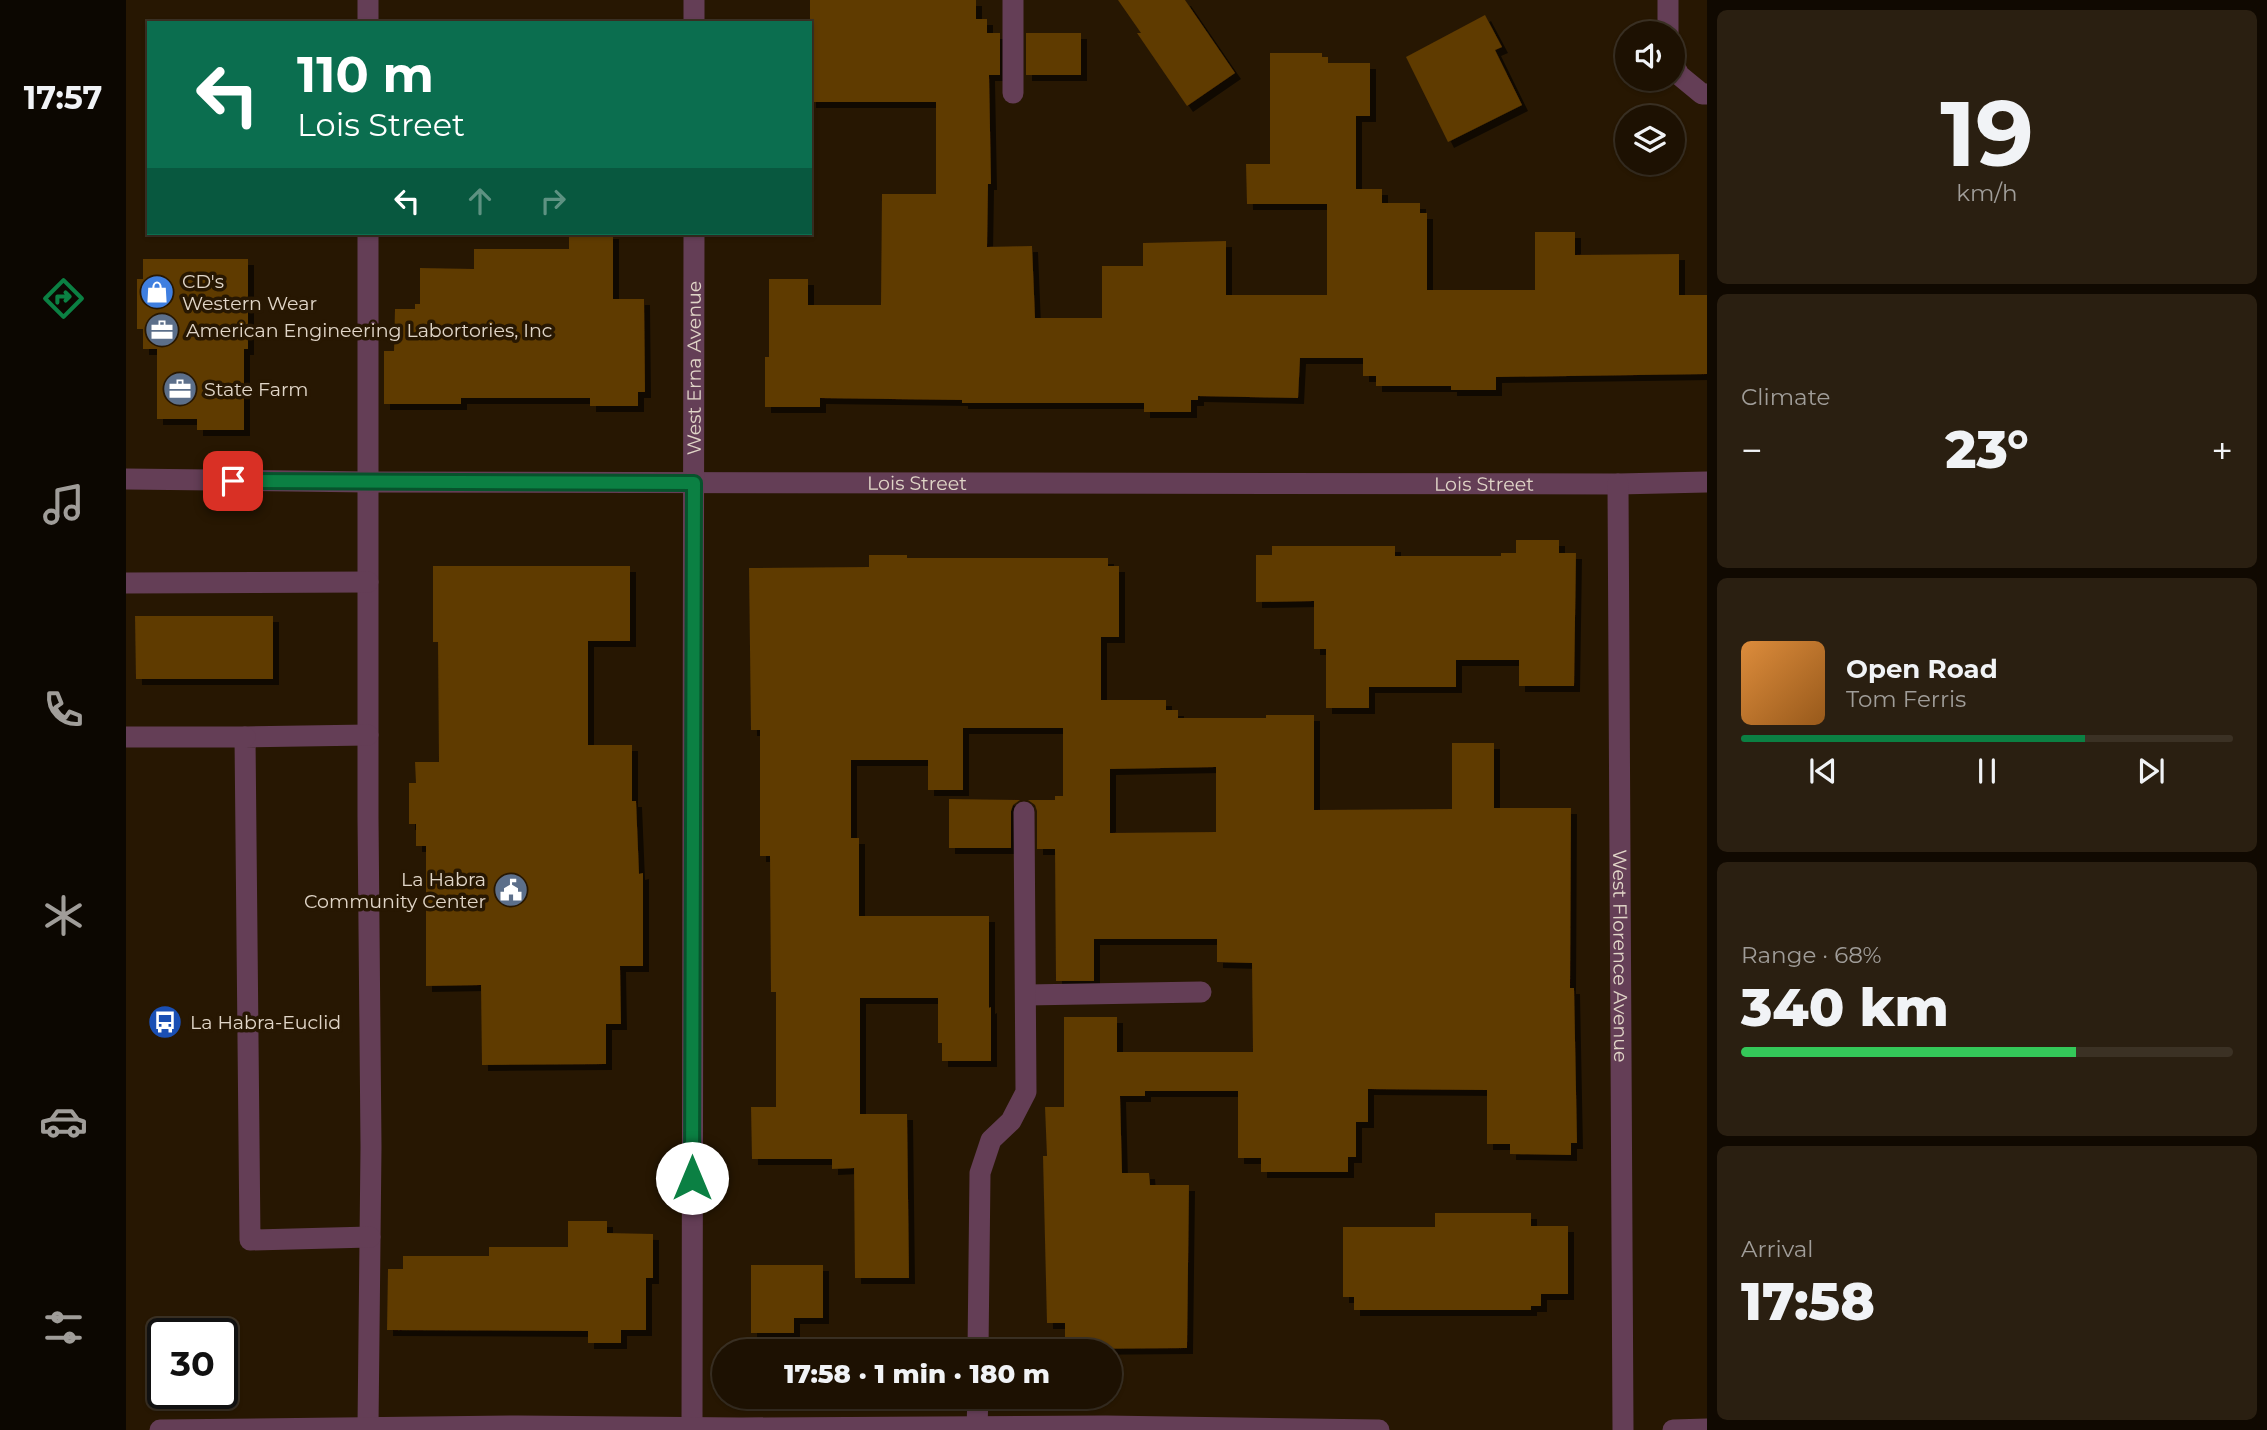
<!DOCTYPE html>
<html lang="en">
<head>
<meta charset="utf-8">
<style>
	body { margin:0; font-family:Montserrat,sans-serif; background:#2a1f11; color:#f1f3f6; height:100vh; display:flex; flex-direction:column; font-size:26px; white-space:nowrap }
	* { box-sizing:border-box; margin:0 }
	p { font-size:23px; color:#a09d99 }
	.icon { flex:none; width:38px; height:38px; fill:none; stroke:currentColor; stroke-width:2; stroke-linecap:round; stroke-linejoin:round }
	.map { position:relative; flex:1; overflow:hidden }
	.drawer { display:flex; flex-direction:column; gap:10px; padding:10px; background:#100901; width:560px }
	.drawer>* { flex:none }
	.guide { position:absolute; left:21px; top:21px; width:665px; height:214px; border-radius:0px; box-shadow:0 2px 5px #0004,0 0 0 2px #3b3124; background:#0b6e4f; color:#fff; overflow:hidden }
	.fabs { position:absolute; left:1489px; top:21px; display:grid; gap:14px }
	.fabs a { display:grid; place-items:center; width:70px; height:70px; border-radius:50%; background:#1d1102; box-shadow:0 2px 5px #0004,0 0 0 2px #3b3124; font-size:35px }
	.speed { position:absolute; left:21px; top:1318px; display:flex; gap:14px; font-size:35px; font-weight:700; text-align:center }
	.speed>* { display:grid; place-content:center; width:91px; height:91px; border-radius:50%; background:#1d1102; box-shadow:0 2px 5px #0004,0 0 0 2px #3b3124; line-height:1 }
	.speed .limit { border:4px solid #111; border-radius:10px; background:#fff; color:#111 }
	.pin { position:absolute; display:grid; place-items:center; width:60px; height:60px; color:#fff; margin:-30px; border-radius:14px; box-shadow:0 4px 10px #0006 }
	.me { position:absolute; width:77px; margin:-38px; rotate:0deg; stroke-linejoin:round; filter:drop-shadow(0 0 5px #0008) }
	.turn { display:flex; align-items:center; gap:24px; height:147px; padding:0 35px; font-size:32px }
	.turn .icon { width:91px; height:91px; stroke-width:2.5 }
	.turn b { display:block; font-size:49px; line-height:60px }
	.lanes { display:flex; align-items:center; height:66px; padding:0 35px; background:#0003; justify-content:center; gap:35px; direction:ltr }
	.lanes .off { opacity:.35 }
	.big { font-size:52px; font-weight:800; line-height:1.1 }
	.drawer .card { flex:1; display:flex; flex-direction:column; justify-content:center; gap:10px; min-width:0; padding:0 24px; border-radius:10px; background:#2a1f11 }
	.drawer .dial { align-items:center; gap:0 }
	.dial b { font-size:91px; line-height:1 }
	.song { display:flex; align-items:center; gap:21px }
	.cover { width:84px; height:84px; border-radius:10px; background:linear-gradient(135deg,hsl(30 70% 55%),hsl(30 70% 35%)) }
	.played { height:7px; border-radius:4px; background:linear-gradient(90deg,#0b8043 70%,#3b3124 70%) }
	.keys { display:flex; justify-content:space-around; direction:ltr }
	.heat { display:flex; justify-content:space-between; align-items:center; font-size:38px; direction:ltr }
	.charge { height:10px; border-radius:5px; background:linear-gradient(90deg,#34c759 68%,#3b3124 0) }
	.trip { position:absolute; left:586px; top:1339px; width:410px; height:70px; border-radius:35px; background:#1d1102; box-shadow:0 2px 5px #0004,0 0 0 2px #3b3124; font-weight:800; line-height:70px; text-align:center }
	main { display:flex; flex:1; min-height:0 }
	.tabs { display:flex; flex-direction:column; width:126px; justify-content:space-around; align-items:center; background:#0c0701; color:#a09d99 }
	.tabs .icon { width:49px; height:49px }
	.tabs .current { color:#0b8043 }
	.tabs b { font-size:32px; color:#f1f3f6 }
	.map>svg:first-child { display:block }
	.building { fill:#5e3a05; fill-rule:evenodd; filter:url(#shadow) }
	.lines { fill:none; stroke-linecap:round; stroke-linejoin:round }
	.service { stroke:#643e56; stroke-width:21 }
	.minor { stroke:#643e56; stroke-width:21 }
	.tertiary { stroke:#643e56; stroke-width:21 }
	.route-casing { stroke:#07532c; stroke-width:18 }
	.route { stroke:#0b8043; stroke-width:12 }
	.labels { text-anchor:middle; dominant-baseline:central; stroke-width:7; stroke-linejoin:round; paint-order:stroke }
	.poi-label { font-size:19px; fill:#e1d6c8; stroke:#271702; text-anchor:start }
	.street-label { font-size:19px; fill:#e1d6c8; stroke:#271702 }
</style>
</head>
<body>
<main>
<nav class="tabs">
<b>17:57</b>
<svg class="icon current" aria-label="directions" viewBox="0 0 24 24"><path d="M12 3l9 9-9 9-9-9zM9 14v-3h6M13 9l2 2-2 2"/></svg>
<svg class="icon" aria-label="music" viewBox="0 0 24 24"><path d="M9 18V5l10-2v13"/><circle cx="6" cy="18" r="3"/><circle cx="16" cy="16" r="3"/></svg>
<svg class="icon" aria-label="phone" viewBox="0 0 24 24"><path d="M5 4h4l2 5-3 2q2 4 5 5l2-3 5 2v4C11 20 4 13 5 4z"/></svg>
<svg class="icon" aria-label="climate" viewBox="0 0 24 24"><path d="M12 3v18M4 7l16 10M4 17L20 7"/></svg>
<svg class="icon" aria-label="car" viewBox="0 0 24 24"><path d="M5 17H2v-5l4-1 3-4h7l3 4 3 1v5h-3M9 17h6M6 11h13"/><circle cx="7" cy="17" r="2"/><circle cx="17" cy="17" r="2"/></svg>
<svg class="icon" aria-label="filters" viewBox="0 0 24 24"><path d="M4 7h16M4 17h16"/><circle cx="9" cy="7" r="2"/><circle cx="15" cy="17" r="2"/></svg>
</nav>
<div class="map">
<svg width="1581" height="1430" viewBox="0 0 1581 1430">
	<defs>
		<filter id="shadow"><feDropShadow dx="6" dy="6" stdDeviation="0" flood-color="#0009"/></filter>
	</defs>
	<rect width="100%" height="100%" fill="#271702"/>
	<!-- building -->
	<g class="building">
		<path d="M 684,0 L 850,0 L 850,19 L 861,19 L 861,33 L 874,33 L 874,75 L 863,75 L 865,184 L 862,184 L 861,247 L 906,246 L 909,318 L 976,318 L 976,266 L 1017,266 L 1017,243 L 1100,241 L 1100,295 L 1201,295 L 1201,204 L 1121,204 L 1120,164 L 1144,164 L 1144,53 L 1196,53 L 1196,57 L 1202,57 L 1202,63 L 1244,63 L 1244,116 L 1230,116 L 1230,189 L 1256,189 L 1256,203 L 1294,203 L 1294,213 L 1301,213 L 1301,290 L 1409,290 L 1409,232 L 1449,232 L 1449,255 L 1553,254 L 1553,295 L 1581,295 L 1581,374 L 1370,377 L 1370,390 L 1325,390 L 1325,386 L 1250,386 L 1250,376 L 1237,376 L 1237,358 L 1174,358 L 1172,398 L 1072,396 L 1072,400 L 1065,400 L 1065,412 L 1018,412 L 1018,403 L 836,403 L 836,400 L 694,398 L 694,407 L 639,407 L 639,357 L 643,357 L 643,279 L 682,279 L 682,305 L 755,305 L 756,194 L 810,194 L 810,102 L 684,102 Z"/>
		<path d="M 992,0 L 1059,0 L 1109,73 L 1061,106 L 1011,33 L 1015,33 Z"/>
		<path d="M 1359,15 L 1376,47 L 1369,50 L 1396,105 L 1322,142 L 1280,57 Z"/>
		<rect x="900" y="33" width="55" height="42"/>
		<path d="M 443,233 L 487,233 L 487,299 L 518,299 L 519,392 L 512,392 L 512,406 L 464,406 L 464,398 L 335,398 L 335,404 L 258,404 L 258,351 L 268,351 L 269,309 L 289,309 L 289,304 L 294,304 L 294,268 L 348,269 L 348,249 L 443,249 Z"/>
		<path d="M 17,259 L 122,259 L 122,349 L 118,349 L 118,430 L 71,430 L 71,419 L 31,419 L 31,349 L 17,349 L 17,329 L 11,329 L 11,279 L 17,279 Z"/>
		<path d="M 1390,540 L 1433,540 L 1433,553 L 1450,553 L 1448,686 L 1393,686 L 1393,660 L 1330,660 L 1330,687 L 1243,687 L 1243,708 L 1200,708 L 1200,649 L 1188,649 L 1188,601 L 1130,602 L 1130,555 L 1146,555 L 1146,546 L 1269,546 L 1269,556 L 1375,556 L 1375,553 L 1390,553 Z"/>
		<path d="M 743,555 L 781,555 L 781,558 L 982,558 L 982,566 L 993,566 L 993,637 L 975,637 L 975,700 L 1040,700 L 1040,710 L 1052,710 L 1052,718 L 1140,718 L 1140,715 L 1188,715 L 1188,810 L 1326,809 L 1326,743 L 1368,743 L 1368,808 L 1445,808 L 1444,988 L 1448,988 L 1451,1143 L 1445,1143 L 1445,1155 L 1384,1154 L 1384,1144 L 1361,1144 L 1361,1090 L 1242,1089 L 1242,1122 L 1230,1122 L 1230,1157 L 1222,1157 L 1222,1172 L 1135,1172 L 1135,1158 L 1112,1158 L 1112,1091 L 1019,1091 L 1019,1096 L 994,1096 L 996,1173 L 1023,1173 L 1024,1185 L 1063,1185 L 1061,1348 L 939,1349 L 939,1323 L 921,1323 L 917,1156 L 921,1156 L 919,1107 L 938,1107 L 938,1017 L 991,1017 L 991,1052 L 1127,1052 L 1126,963 L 1091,962 L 1091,939 L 968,939 L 968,981 L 930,981 L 929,849 L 911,849 L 911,811 L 909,805 L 902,800 L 929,800 L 929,796 L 937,796 L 937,728 L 837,728 L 837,790 L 802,790 L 802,760 L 725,760 L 725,838 L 733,838 L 733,916 L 863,916 L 863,1008 L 865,1007 L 865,1061 L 816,1061 L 816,1043 L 812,1043 L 812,998 L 734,998 L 734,1114 L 781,1114 L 783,1278 L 729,1278 L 728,1168 L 706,1169 L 706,1159 L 626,1159 L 625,1107 L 650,1107 L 650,992 L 645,992 L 644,856 L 634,856 L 634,730 L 625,730 L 623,568 L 743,567 ZM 1090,767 L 1090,832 L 984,833 L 984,769 Z"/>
		<path d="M 307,566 L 504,566 L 504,641 L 462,641 L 462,745 L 506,745 L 506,801 L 510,801 L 513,874 L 517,873 L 517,966 L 494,966 L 495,1024 L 480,1024 L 480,1064 L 356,1065 L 355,985 L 300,986 L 300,846 L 290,846 L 290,824 L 283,824 L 283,783 L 290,783 L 289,762 L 313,762 L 312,642 L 307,642 Z"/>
		<path d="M 9,616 L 147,616 L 147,679 L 10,679 Z"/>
		<path d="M 823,799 L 894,800 L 887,805 L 885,811 L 885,848 L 823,848 Z"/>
		<path d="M 1309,1213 L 1405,1213 L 1405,1226 L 1442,1226 L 1442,1294 L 1415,1294 L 1415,1306 L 1405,1306 L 1405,1310 L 1228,1310 L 1228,1297 L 1217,1297 L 1217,1227 L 1309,1227 Z"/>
		<path d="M 442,1221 L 481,1221 L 481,1233 L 527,1234 L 527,1278 L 520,1278 L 520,1330 L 495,1330 L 495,1343 L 462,1343 L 462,1331 L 261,1330 L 262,1269 L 277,1269 L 277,1256 L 363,1256 L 363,1247 L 442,1247 Z"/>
		<path d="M 625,1265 L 697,1265 L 697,1318 L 668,1318 L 668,1333 L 625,1333 Z"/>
	</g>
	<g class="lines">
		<!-- service -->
		<g class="service">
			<path d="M 242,0 L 242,23"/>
			<path d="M 1542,0 L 1542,33"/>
			<path d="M 1547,63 L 1553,75 L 1576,94 L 1581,94"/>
			<path d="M 242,233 L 242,817 L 245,1147 L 242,1427"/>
			<path d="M 0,583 L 242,582"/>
			<path d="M 242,735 L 119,737 L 124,1240 L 244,1237"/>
			<path d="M 0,737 L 119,737"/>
			<path d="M 900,995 L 1075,992"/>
			<path d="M 852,1351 L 854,1173 L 865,1140 L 885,1121 L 900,1092 L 898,812"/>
			<path d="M 851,1427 L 852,1396"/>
		</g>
		<!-- minor -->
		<g class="minor">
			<path d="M 568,0 L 568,23"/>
			<path d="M 887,93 L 887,0"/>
			<path id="s1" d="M 0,479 L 242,482 L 1492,484 L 1581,482"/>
			<path id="s2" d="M 1492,484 L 1497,1430"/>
			<path id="s3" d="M 566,1427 L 568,233"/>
		</g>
		<!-- tertiary -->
		<g class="tertiary">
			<path d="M 34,1430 L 392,1426 L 615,1428 L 980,1426 L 1253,1430"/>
			<path d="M 1547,1430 L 1581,1429"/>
		</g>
	</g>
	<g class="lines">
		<!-- route casing -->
		<g class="route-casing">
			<path id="route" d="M 107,481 L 568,483 L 566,1178"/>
		</g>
		<!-- route -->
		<use href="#route" class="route"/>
	</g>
	<!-- icons -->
	<defs>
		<g id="shop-disc" transform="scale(1.75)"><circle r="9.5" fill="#3f7fe0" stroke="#271702"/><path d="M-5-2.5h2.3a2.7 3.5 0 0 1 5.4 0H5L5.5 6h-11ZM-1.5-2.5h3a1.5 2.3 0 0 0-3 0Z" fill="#fff"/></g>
		<g id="office-disc" transform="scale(1.75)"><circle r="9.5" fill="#5c6f8a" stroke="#271702"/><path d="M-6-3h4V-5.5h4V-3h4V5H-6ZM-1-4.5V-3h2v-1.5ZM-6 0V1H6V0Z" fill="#fff"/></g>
		<g id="civic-disc" transform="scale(1.75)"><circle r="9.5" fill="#5c6f8a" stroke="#271702"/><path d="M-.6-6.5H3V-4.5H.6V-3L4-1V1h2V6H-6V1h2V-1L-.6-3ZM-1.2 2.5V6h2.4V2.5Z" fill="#fff"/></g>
		<g id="bus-disc" transform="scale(1.75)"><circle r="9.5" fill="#1a4fb4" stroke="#271702"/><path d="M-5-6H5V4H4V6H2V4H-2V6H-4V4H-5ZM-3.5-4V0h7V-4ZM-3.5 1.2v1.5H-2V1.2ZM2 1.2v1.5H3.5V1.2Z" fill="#fff"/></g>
	</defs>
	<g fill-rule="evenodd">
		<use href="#shop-disc" x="31" y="292"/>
		<use href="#office-disc" x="36" y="330"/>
		<use href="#office-disc" x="54" y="389"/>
		<use href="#civic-disc" x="385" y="890"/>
		<use href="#bus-disc" x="39" y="1022"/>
	</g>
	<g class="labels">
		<!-- poi labels -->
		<g class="poi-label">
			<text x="56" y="281">CD's<tspan x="56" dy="22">Western Wear</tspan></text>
			<text x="60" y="330">American Engineering Labortories, Inc</text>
			<text x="78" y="389">State Farm</text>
			<text x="360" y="879" text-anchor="end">La Habra<tspan x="360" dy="22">Community Center</tspan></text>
			<text x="64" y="1022">La Habra-Euclid</text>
		</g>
		<!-- street labels -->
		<g class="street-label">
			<text stroke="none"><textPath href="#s3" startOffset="1059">West Erna Avenue</textPath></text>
			<text stroke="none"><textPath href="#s1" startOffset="791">Lois Street</textPath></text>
			<text stroke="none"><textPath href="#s1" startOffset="1358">Lois Street</textPath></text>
			<text stroke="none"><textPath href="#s2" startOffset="472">West Florence Avenue</textPath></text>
		</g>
	</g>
</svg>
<div class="fabs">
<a><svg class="icon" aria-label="sound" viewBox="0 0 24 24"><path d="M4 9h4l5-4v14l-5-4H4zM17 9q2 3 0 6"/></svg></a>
<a><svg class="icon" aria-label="layers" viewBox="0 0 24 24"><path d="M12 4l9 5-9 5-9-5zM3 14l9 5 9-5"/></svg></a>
</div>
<div class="speed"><div class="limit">30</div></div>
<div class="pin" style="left:107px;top:481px;background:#d93025"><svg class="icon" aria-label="arrive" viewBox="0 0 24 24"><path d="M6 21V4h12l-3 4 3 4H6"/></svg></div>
<svg class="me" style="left:566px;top:1178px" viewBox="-20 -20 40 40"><circle r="19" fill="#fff"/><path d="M0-13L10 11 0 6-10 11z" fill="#0b8043"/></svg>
<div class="trip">17:58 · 1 min · 180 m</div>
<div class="guide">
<div class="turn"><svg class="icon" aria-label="left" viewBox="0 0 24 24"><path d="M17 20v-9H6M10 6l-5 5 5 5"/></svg><div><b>110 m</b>Lois Street</div></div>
<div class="lanes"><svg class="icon" aria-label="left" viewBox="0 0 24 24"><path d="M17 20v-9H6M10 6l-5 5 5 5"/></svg><svg class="icon off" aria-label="ahead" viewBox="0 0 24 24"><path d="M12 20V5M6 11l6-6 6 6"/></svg><svg class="icon off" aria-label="right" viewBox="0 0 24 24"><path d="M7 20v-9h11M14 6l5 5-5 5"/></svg></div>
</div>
</div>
<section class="drawer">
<div class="card dial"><b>19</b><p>km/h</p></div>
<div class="card"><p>Climate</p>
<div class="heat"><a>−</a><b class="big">23°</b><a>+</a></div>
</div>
<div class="card">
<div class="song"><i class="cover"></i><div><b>Open Road</b><p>Tom Ferris</p></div></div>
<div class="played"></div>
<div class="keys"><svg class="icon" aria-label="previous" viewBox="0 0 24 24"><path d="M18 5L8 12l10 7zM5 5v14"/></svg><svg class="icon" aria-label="pause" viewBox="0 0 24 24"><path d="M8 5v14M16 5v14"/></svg><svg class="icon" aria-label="next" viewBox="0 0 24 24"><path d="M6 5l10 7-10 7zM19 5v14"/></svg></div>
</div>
<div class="card"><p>Range · 68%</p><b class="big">340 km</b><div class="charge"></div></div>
<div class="card"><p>Arrival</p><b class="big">17:58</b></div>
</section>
</main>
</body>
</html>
